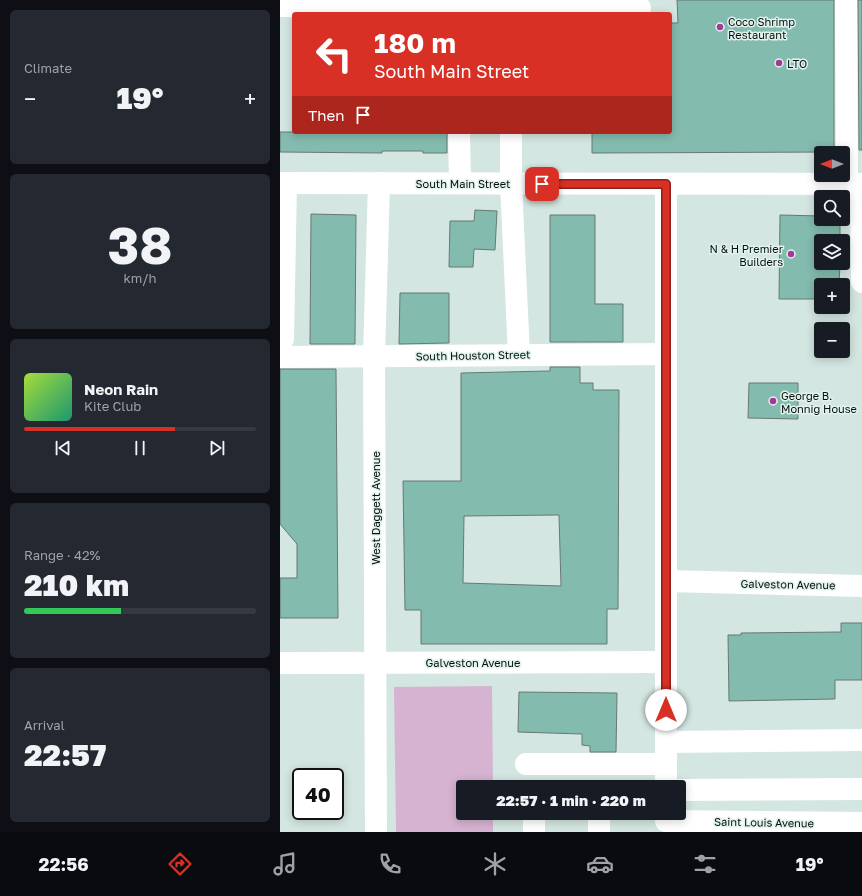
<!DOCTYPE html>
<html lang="en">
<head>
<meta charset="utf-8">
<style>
	body { margin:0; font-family:"Golos Text",sans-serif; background:#242831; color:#f1f3f6; height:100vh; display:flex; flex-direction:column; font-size:15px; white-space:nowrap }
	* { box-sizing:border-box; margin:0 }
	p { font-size:13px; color:#9ea1a6 }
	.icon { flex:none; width:22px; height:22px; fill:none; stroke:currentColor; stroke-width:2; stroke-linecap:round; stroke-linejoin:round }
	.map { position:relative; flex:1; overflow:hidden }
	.side { display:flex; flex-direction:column; gap:10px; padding:10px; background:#0d0f14; width:280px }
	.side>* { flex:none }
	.hud { position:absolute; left:12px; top:12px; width:380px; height:122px; border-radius:4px; box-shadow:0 2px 10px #0003; background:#d93025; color:#fff; overflow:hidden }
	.needle { width:26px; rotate:270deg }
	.buttons { position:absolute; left:534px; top:146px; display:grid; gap:8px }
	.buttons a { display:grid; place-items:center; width:36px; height:36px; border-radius:4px; background:#171b24; box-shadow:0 2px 10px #0003; font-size:20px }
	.speed { position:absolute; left:12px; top:768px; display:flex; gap:8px; font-size:20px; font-weight:700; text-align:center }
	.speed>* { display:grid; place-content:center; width:52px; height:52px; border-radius:50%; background:#171b24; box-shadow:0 2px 10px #0003; line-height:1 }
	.speed .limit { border:2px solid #111; border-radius:6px; background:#fff; color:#111 }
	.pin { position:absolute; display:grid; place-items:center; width:34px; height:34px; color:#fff; margin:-17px; border-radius:8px; box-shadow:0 2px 6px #0006 }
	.me { position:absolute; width:44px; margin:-22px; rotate:0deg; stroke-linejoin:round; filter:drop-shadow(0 0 3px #0008) }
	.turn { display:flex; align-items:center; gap:14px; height:84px; padding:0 16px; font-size:18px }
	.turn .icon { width:52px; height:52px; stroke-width:2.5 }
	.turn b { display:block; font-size:28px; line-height:34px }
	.then { display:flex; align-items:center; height:38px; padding:0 16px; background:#0003; gap:8px; font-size:15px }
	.big { font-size:30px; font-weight:800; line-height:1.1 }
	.side .card { flex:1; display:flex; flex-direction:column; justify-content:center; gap:6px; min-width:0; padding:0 14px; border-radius:6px; background:#242831 }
	.side .dial { align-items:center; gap:0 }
	.dial b { font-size:52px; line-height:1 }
	.song { display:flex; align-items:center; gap:12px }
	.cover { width:48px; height:48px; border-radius:6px; background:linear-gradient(135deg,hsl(80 70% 55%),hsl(160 70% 35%)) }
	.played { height:4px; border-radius:2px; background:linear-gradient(90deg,#d93025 65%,#363941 65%) }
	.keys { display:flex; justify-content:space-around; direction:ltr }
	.heat { display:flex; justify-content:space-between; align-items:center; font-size:22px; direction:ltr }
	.charge { height:6px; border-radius:3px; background:linear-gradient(90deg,#34c759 42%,#363941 0) }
	.trip { position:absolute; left:176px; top:780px; width:230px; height:40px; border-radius:4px; background:#171b24; box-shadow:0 2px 10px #0003; font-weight:800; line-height:40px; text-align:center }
	.menu { display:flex; height:64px; justify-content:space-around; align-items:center; background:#090b0e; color:#9ea1a6 }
	.menu .icon { width:28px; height:28px }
	.menu .active { color:#d93025 }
	.menu b { font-size:18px; color:#f1f3f6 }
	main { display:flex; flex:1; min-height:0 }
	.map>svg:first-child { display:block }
	.green { fill:#d6b3d1 }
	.building { fill:#83bbae; stroke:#687873; fill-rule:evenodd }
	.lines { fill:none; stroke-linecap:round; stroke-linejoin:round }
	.minor { stroke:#fff; stroke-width:22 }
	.route-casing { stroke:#8d1f18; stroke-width:10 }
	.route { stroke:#d93025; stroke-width:7 }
	.poi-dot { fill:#a3389a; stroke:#e1f3ee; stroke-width:1.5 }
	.labels { text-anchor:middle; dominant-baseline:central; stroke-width:3; stroke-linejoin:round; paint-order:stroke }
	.poi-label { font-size:11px; fill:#0b110f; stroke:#e1f3ee; text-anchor:start }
	.street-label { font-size:11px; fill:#0b110f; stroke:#e1f3ee }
</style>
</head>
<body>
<main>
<section class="side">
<div class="card"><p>Climate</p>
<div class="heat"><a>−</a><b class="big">19°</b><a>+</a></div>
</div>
<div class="card dial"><b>38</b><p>km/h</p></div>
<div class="card">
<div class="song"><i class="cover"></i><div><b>Neon Rain</b><p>Kite Club</p></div></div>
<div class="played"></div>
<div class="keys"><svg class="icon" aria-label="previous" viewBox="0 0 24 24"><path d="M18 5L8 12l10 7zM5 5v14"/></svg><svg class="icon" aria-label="pause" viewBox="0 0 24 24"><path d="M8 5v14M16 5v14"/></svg><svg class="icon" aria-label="next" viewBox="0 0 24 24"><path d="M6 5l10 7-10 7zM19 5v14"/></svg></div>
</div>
<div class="card"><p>Range · 42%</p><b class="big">210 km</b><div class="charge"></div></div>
<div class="card"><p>Arrival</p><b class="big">22:57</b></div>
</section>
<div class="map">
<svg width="582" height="832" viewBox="0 0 582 832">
	<rect width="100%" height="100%" fill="#d4e6e1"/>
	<!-- green -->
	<path class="green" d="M 212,686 L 213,787 L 183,787 L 183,813 L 213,813 L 213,832 L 116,832 L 114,687 Z"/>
	<!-- building -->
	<g class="building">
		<path d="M 397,0 L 554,0 L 554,152 L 312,153 L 312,132 L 390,132 L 390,23 L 398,23 Z"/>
		<path d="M 578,0 L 582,0 L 582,150 L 579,150 Z"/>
		<path d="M 0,132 L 167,132 L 167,153 L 143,153 L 143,151 L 102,151 L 102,153 L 0,152 Z"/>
		<path d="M 195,210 L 217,211 L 215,250 L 194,249 L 193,267 L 169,267 L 170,221 L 194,221 Z"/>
		<path d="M 31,214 L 76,215 L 75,344 L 30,344 Z"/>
		<path d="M 270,215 L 315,215 L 315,304 L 343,304 L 343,342 L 270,342 Z"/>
		<path d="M 500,215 L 541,216 L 541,219 L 560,219 L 560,241 L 541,241 L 541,263 L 560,263 L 559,285 L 541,285 L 541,299 L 499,299 Z"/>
		<path d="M 120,293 L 169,293 L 169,343 L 119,344 Z"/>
		<path d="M 270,367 L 300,367 L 300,383 L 313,383 L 313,390 L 339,390 L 338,609 L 327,609 L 327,644 L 141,644 L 141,610 L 125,610 L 123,481 L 181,481 L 181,373 L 270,371 ZM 279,515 L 281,586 L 183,583 L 184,516 Z"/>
		<path d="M 0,369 L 56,369 L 58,618 L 0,618 L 0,578 L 17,578 L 17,544 L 0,524 Z"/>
		<path d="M 469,383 L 518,383 L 518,419 L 468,418 Z"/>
		<path d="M 561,623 L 582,623 L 582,680 L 555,680 L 555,699 L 449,701 L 448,635 L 461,635 L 461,633 L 561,632 Z"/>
		<path d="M 239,692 L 337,693 L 336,752 L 310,752 L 310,746 L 302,745 L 302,734 L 238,732 Z"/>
	</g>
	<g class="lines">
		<!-- minor -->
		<g class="minor">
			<path d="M 566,0 L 567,184"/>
			<path d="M 0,6 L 360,8 L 359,14"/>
			<path d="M 179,132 L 180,183"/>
			<path d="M 231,132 L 231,184 L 239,355"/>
			<path d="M 0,183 L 582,184"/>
			<path d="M 581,184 L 582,282"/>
			<path d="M 3,339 L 6,183"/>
			<path d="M 0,357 L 386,354"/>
			<path d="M 386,581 L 582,586"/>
			<path d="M 0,663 L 386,662"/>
			<path d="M 386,742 L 582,740"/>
			<path d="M 246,764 L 386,764"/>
			<path d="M 386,787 L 386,184"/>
			<path d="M 399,790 L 582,789"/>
			<path d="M 254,813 L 254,832"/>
			<path d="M 386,821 L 582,823"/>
			<path d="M 96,832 L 94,356 L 99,183"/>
			<path d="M 319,832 L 319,813"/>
		</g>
	</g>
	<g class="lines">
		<!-- route casing -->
		<g class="route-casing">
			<path id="route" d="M 262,184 L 386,184 L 386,710"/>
		</g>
		<!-- route -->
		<use href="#route" class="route"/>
	</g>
	<!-- markers -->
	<g class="poi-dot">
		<circle cx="440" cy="27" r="4"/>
		<circle cx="499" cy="63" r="4"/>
		<circle cx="511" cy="254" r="4"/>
		<circle cx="493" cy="401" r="4"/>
	</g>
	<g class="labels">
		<!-- poi labels -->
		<g class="poi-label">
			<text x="448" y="21">Coco Shrimp<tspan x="448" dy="13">Restaurant</tspan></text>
			<text x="507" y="63">LTO</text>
			<text x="503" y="248" text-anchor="end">N &amp; H Premier<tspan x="503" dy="13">Builders</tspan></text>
			<text x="501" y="395">George B.<tspan x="501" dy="13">Monnig House</tspan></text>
		</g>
		<!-- street labels -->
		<g class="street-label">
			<text x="183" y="183">South Main Street</text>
			<text transform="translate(193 355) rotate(-1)">South Houston Street</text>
			<text transform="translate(95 508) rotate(-90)">West Daggett Avenue</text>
			<text transform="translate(508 584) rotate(1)">Galveston Avenue</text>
			<text x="193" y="662">Galveston Avenue</text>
			<text transform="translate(484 822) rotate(1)">Saint Louis Avenue</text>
		</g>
	</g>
</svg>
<div class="buttons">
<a><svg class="needle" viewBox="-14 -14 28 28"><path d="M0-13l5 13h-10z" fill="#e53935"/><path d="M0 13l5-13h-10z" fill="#9ea1a6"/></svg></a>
<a><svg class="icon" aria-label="search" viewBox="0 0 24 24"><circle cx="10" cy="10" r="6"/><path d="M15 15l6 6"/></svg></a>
<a><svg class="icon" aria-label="layers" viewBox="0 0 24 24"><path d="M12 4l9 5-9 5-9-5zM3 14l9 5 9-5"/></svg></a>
<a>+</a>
<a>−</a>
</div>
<div class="speed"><div class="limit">40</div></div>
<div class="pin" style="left:262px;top:184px;background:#d93025"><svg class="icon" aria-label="arrive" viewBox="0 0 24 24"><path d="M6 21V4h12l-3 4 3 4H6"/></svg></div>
<svg class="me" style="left:386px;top:710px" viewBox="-20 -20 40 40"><circle r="19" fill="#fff"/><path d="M0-13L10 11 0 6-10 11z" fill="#d93025"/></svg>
<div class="trip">22:57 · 1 min · 220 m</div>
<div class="hud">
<div class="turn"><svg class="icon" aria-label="left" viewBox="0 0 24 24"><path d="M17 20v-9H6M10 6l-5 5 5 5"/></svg><div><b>180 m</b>South Main Street</div></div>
<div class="then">Then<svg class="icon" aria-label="arrive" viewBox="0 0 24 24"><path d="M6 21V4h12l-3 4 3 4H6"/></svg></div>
</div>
</div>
</main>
<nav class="menu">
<b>22:56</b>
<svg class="icon active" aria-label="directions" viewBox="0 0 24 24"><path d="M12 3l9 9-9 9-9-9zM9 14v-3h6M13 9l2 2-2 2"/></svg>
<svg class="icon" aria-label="music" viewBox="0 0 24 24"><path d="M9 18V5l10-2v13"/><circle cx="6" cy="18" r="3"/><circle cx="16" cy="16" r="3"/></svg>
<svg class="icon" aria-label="phone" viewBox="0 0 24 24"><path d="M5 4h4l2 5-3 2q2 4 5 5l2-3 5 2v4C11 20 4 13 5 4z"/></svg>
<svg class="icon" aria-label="climate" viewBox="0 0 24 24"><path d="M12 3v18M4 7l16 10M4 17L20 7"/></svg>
<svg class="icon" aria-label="car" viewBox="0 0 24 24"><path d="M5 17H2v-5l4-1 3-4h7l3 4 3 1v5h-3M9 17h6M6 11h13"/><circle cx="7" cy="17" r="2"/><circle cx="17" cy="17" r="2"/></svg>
<svg class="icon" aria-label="filters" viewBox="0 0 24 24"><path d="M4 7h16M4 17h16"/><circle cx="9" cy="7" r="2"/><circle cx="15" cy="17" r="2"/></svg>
<b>19°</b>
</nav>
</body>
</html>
